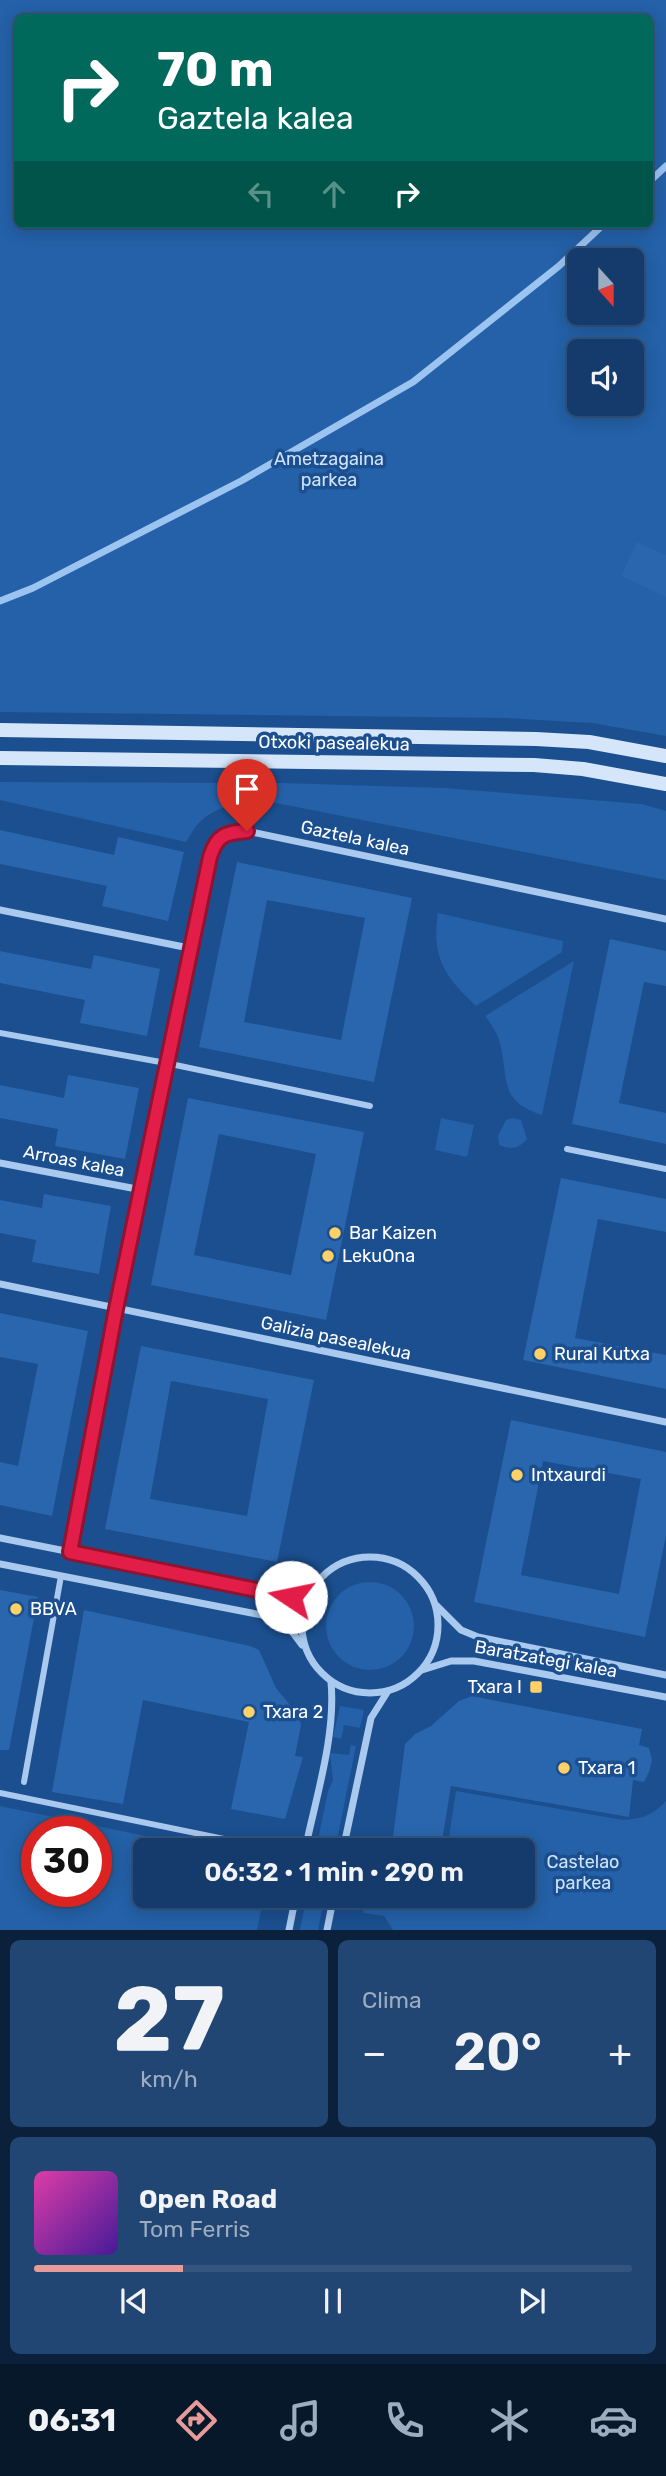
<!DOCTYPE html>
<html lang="es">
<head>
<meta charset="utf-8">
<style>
	body { margin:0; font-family:Rubik,sans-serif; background:#214673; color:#f1f3f6; height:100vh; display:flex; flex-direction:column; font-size:26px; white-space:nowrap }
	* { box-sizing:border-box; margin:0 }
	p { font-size:23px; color:#9dadc1 }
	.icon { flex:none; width:38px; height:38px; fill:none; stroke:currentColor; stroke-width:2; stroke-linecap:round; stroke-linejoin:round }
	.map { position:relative; height:1930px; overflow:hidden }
	.details { display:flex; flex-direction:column; gap:10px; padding:10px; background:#0b203b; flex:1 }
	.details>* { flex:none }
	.hud { position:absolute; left:14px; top:14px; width:639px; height:214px; border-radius:10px; box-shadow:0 4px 18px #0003,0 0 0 2px #33557e; background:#00695c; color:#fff; overflow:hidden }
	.needle { width:46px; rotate:159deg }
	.tools { position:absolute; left:567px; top:248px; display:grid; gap:14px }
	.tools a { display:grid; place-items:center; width:77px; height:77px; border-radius:10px; background:#143b6b; box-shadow:0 4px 18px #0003,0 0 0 2px #33557e; font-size:35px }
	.speed { position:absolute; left:21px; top:1816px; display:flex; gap:14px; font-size:35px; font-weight:700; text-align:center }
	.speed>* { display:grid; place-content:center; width:91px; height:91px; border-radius:50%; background:#143b6b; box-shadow:0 4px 18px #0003,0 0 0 2px #33557e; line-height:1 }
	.speed .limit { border:10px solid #d22; background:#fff; color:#111 }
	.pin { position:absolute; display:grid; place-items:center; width:60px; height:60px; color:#fff; margin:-72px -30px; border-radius:50% 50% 50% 0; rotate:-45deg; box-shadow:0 0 7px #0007 }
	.pin .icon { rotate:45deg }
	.me { position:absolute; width:77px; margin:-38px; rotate:281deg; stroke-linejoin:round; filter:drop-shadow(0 0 5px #0008) }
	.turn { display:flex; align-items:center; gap:24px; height:147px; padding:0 28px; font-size:32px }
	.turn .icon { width:91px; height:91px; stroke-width:2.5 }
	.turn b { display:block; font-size:49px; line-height:60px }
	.lanes { display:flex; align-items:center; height:66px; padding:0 28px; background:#0003; justify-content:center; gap:35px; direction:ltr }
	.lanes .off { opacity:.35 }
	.big { font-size:52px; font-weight:600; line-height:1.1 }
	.details .tile { flex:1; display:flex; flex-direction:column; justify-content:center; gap:10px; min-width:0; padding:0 24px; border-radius:10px; background:#214673 }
	.details .dial { align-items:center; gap:0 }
	.dial b { font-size:91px; line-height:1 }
	.song { display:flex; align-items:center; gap:21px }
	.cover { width:84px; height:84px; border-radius:10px; background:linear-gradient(135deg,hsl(320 70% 55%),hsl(260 70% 35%)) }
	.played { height:7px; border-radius:4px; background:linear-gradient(90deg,#e69b98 25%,#33557e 25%) }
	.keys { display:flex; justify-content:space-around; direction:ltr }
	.heat { display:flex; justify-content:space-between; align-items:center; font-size:38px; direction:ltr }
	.details .tiles { flex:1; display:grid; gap:10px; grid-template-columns:1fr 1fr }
	.tile:last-child { grid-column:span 2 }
	.trip { position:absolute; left:133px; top:1838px; width:402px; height:70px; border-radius:10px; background:#143b6b; box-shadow:0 4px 18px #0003,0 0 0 2px #33557e; font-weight:600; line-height:70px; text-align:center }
	.dock { display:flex; height:112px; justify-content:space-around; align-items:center; background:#08182b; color:#9dadc1 }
	.dock .icon { width:49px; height:49px }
	.dock .selected { color:#e69b98 }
	.dock b { font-size:32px; color:#f1f3f6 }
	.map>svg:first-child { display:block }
	.green { fill:#2461a8; fill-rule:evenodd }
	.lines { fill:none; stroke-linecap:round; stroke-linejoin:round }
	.stream { stroke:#9cc4f0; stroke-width:7 }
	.building { fill:#2a66ad; fill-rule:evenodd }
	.pedestrian { stroke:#a9c9ee; stroke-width:6 }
	.minor { stroke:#a9c9ee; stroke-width:7 }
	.secondary { stroke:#d6e6fa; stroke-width:14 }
	.route-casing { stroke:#92132f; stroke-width:18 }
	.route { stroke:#e11d48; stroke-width:12 }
	.poi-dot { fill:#ffd166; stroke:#1b4f8f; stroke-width:2.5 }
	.labels { text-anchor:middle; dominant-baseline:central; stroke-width:7; stroke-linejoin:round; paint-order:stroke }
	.park-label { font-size:18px; fill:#cfe3fa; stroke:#1b4f8f }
	.street-label { font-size:18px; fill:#fff; stroke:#1b4f8f }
	.poi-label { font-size:18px; fill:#fff; stroke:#1b4f8f; text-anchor:start }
</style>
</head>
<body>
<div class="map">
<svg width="666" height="1930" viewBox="0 0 666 1930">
	<rect width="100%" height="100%" fill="#1b4f8f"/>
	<!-- green -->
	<g class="green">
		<path d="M 0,0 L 666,0 L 666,736 L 592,723 L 505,718 L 0,712 ZM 18,18 L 649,18 L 649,224 L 18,224 ZM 579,261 L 632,261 L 632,313 L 579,313 ZM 579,352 L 632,352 L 632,404 L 579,404 Z"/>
		<path d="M 0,782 L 283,783 L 444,788 L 642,804 L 666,811 L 666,880 L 261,800 C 240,802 214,807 199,823 C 194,828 190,836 186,842 L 0,800 Z"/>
		<path d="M 438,913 L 563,941 L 562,952 L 476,1006 C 445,977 431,958 438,913 Z"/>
		<path d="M 574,961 L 542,1115 C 496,1100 510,1077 499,1040 C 496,1031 491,1024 485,1016 Z"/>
		<path d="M 441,1118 L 474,1125 L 467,1157 L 435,1150 Z"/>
		<path d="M 513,1118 L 521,1120 L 527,1139 C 518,1149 512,1150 499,1145 L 498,1136 L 506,1120 Z"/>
		<circle cx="370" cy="1626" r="44"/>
		<path d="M 340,1706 L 364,1710 L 360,1728 L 344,1725 L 341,1739 L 333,1737 Z"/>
		<path d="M 351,1745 L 356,1746 L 335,1850 L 316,1850 L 328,1791 L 333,1780 L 330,1753 L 349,1755 Z"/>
		<path d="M 456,1791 L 623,1820 C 642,1819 653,1815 666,1801 L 666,1930 L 393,1930 L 384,1916 L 363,1913 L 366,1895 L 523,1895 L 523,1850 L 447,1850 Z"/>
		<path d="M 0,1806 L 214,1850 L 145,1850 L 145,1895 L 264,1895 L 257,1930 L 0,1930 ZM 37,1832 L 96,1832 L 96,1892 L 37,1892 Z"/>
		<path d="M 307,1895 L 325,1895 L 318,1930 L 300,1930 Z"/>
	</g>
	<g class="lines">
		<!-- stream -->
		<g class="stream">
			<path d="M 649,182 L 666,166"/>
			<path d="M 0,601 L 33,588 L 241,481 L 413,382 L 559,266 L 604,224"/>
		</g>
	</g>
	<!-- building -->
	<g class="building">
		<path d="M 637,542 L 666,555 L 666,597 L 621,576 Z"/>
		<path d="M 0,830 L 114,855 L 118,837 L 184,852 L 168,921 L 102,906 L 107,886 L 0,864 Z"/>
		<path d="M 237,862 L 412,898 L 374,1082 L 199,1047 ZM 267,900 L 365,918 L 341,1040 L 244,1022 Z"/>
		<path d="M 610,939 L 666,951 L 666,986 L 644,982 L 619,1103 L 666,1113 L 666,1144 L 572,1124 Z"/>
		<path d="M 0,951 L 91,969 L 94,955 L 160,969 L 147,1036 L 80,1023 L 85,1000 L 0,983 Z"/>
		<path d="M 68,1075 L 139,1088 L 125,1159 L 55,1146 L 58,1129 L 0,1118 L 0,1085 L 64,1098 Z"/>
		<path d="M 188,1098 L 364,1132 L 326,1320 L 151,1285 ZM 219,1134 L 316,1154 L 291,1275 L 194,1255 Z"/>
		<path d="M 561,1178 L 666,1199 L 666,1232 L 598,1219 L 575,1338 L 666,1355 L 666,1389 L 523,1360 Z"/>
		<path d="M 44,1194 L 111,1206 L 99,1274 L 32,1262 L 36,1240 L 0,1233 L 0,1200 L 42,1208 Z"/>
		<path d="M 0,1313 L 88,1331 L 52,1516 L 0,1505 L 0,1462 L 18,1466 L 38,1364 L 0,1357 Z"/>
		<path d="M 141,1346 L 314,1380 L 277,1562 L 105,1529 ZM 171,1381 L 268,1399 L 247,1516 L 150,1499 Z"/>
		<path d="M 511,1420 L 666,1452 L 666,1536 L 645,1637 L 474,1602 ZM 543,1461 L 641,1479 L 619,1594 L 521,1575 Z"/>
		<path d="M 0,1590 L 38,1597 L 9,1750 L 0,1750 Z"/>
		<path d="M 84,1610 L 250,1646 L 259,1650 L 276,1688 L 299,1716 L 301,1725 L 295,1756 L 303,1757 L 285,1819 L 231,1809 L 249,1722 L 143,1700 L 123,1804 L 52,1792 Z"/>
		<path d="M 472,1696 L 642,1729 L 639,1745 L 649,1748 L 652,1760 L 649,1772 L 644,1782 L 633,1780 L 629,1817 L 451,1786 L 441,1847 L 393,1837 L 405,1744 L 415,1734 L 431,1726 L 459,1701 Z"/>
	</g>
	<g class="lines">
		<!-- pedestrian -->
		<g class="pedestrian">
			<path d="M 0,1033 L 166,1063 L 370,1106"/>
			<path d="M 567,1149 L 666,1169"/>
			<path d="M 24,1782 L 61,1576"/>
			<path d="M 0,1793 L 278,1850"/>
		</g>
		<!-- minor -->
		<g class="minor">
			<path d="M 0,910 L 189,948"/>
			<path d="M 0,1163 L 142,1190"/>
			<path d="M 0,1284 L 666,1422"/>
			<path d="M 0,1538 L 307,1599"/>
			<path d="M 70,1553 L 166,1063 L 214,843 L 228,833 L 247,831 L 666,919"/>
			<circle cx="370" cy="1625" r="68"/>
			<path d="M 0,1564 L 272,1617 L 290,1629 L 302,1645"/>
			<path d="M 437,1606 L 461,1630 L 478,1637 L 666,1675"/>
			<path d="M 422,1670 L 451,1661 L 474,1661 L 666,1697"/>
			<path d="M 305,1850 C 316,1797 336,1735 331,1682"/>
			<path d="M 343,1850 L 371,1718 L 388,1691"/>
			<path d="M 289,1930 L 296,1895"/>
			<path d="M 327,1930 L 334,1895"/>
		</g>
		<!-- secondary -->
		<g class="secondary">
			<path d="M 0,730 L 536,739 L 589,742 L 666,756"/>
			<path d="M 0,758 L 534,765 L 583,769 L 666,784"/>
		</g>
	</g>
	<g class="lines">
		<!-- route casing -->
		<g class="route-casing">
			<path id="route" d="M 247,831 C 226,833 217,834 210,857 L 116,1309 L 70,1552 L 291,1597"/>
		</g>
		<!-- route -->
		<use href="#route" class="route"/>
	</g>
	<!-- markers -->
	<g class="poi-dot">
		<circle cx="335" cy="1233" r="7"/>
		<circle cx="328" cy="1256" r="7"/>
		<circle cx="540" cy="1354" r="7"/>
		<circle cx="517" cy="1475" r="7"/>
		<circle cx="16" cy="1609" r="7"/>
		<rect x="529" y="1680" width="14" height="14" rx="3.5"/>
		<circle cx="249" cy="1712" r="7"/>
		<circle cx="564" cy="1768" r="7"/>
	</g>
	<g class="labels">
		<!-- park labels -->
		<g class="park-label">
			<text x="329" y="459">Ametzagaina<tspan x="329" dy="21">parkea</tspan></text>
			<text x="583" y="1862">Castelao<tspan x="583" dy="21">parkea</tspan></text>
		</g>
		<!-- street labels -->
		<g class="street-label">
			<text transform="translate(334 743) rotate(1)">Otxoki pasealekua</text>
			<text transform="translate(355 838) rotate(12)">Gaztela kalea</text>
			<text transform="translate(74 1161) rotate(11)">Arroas kalea</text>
			<text transform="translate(336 1338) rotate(12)">Galizia pasealekua</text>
			<text transform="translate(546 1659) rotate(10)">Baratzategi kalea</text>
		</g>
		<!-- poi labels -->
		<g class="poi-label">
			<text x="349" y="1233">Bar Kaizen</text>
			<text x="342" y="1256">LekuOna</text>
			<text x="554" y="1354">Rural Kutxa</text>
			<text x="531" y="1475">Intxaurdi</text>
			<text x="30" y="1609">BBVA</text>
			<text x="522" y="1687" text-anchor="end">Txara I</text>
			<text x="263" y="1712">Txara 2</text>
			<text x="578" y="1768">Txara 1</text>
		</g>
	</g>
</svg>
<div class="tools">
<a><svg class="needle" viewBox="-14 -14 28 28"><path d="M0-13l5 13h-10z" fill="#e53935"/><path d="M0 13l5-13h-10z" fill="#9dadc1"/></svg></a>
<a><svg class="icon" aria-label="sound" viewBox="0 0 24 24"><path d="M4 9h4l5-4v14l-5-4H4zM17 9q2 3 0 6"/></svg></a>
</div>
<div class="speed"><div class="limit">30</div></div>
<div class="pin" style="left:247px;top:831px;background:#d93025"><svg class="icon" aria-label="arrive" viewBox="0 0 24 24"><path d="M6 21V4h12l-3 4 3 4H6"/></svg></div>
<svg class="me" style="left:291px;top:1597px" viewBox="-20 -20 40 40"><circle r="19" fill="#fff"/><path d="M0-13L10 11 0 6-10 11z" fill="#e11d48"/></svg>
<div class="trip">06:32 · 1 min · 290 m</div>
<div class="hud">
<div class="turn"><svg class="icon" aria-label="right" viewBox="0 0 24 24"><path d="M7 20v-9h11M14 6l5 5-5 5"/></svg><div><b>70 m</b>Gaztela kalea</div></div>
<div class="lanes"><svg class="icon off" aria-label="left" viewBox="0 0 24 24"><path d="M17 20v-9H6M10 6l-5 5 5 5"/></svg><svg class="icon off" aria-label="ahead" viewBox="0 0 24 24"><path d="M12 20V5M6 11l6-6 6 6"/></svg><svg class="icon" aria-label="right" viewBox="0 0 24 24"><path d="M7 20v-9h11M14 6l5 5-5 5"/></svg></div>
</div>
</div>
<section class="details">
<div class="tiles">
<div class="tile dial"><b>27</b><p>km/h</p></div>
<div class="tile"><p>Clima</p>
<div class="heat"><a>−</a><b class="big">20°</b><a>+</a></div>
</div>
<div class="tile">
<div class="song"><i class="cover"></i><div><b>Open Road</b><p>Tom Ferris</p></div></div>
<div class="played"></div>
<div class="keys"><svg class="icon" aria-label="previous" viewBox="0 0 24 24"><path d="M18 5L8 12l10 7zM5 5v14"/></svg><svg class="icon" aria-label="pause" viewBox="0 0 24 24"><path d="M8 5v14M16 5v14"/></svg><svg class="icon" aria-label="next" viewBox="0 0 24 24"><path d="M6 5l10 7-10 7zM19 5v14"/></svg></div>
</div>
</div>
</section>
<nav class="dock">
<b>06:31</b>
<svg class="icon selected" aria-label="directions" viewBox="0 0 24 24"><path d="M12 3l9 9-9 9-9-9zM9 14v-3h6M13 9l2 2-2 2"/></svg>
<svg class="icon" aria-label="music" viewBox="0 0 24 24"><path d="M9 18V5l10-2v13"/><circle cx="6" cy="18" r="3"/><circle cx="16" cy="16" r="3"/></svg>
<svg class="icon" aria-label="phone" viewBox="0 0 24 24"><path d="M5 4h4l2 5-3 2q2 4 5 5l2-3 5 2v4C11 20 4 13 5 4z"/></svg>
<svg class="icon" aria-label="climate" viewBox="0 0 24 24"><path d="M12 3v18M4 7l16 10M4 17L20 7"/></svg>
<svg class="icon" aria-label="car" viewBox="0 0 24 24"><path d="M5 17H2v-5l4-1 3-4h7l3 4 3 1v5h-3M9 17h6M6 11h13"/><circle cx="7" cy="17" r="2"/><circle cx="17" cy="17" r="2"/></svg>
</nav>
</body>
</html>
